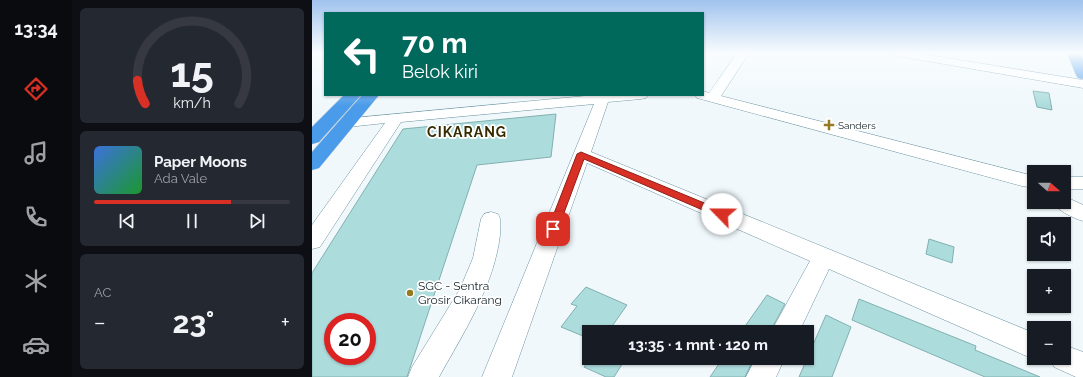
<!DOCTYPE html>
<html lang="id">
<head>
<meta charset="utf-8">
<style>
	body { margin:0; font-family:Raleway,sans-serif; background:#242831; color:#f1f3f6; height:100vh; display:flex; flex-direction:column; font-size:15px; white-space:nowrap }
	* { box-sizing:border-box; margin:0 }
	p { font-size:13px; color:#9ea1a6 }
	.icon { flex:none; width:22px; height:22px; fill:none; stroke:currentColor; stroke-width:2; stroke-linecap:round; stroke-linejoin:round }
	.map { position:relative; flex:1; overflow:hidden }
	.drawer { display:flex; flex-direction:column; gap:8px; padding:8px; background:#0d0f14; width:240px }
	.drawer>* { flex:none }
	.top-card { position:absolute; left:12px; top:12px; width:380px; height:84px; border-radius:0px; box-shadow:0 1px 3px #0004; background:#00695c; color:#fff; overflow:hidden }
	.needle { width:26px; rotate:111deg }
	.buttons { position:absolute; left:715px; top:165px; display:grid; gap:8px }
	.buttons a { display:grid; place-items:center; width:44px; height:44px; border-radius:0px; background:#171b24; box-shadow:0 1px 3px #0004; font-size:20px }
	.speed { position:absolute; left:12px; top:313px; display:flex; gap:8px; font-size:20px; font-weight:700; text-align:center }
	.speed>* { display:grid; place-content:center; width:52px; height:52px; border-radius:50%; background:#171b24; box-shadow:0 1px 3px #0004; line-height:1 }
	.speed .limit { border:6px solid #d22; background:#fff; color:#111 }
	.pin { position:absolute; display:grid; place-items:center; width:34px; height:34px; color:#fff; margin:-17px; border-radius:8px; box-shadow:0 2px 6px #0006 }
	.me { position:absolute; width:44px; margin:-22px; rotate:293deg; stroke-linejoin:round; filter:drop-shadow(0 0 3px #0008) }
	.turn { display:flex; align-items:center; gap:14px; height:84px; padding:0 12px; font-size:18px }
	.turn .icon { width:52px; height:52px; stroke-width:2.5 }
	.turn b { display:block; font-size:28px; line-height:34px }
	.big { font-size:30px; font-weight:700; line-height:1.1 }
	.drawer .widget { flex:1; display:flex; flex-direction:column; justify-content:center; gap:6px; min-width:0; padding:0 14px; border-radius:6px; background:#242831 }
	.drawer .dial { align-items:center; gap:0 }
	.dial svg { height:104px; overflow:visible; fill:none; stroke:#363941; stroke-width:7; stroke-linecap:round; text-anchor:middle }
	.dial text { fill:#f1f3f6; stroke:none }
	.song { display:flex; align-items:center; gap:12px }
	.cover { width:48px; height:48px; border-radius:6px; background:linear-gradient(135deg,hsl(220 70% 55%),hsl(130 70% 35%)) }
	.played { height:4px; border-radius:2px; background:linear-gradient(90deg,#d93025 70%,#363941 70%) }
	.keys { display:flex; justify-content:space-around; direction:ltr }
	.heat { display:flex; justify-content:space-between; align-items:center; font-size:22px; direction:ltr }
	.trip { position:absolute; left:270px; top:325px; width:232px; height:40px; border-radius:0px; background:#171b24; box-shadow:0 1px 3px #0004; font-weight:700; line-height:40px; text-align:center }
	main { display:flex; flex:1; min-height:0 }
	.tab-bar { display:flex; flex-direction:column; width:72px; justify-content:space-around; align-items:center; background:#090b0e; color:#9ea1a6 }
	.tab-bar .icon { width:28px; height:28px }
	.tab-bar .on { color:#d93025 }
	.tab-bar b { font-size:18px; color:#f1f3f6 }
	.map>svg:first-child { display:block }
	.building { fill:#addcdd; stroke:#81b0b0; fill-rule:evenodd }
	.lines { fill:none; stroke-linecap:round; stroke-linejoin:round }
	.minor-casing { stroke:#6c94a3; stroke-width:1 }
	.highway-casing { stroke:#d0d3d5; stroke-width:1 }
	.minor { fill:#fff; fill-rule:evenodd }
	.highway { fill:#4a9be9; fill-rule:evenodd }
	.route { fill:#d93025; stroke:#8d1f18 }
	.poi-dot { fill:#947b22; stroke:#fff; stroke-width:1.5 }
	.labels { text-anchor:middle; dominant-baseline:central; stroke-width:3.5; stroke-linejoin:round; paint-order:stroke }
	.poi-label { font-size:10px; fill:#14242b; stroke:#fff; text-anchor:start }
	.near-poi-label { font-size:12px; fill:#14242b; stroke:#fff; text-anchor:start }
	.district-label { font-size:14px; font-weight:bold; letter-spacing:1px; fill:#362a00; stroke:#fff }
</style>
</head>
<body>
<main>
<nav class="tab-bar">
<b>13:34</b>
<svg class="icon on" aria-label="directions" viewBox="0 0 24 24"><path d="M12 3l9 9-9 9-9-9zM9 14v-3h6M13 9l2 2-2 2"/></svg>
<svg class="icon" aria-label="music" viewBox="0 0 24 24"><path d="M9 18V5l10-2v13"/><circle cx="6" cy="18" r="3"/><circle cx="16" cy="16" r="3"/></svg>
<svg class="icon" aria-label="phone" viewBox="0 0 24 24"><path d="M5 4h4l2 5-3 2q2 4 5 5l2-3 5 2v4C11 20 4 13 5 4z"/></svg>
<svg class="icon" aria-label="climate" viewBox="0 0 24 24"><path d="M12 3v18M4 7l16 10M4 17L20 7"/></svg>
<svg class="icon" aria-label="car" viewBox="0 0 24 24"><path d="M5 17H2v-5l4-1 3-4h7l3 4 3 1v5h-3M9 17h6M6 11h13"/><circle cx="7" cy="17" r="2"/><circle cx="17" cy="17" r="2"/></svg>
</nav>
<section class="drawer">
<div class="widget dial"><svg viewBox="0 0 100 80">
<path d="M14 69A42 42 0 1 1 86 69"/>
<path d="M14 69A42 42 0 0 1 8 51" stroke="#d93025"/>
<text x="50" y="56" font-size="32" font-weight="700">15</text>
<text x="50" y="72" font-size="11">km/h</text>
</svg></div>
<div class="widget">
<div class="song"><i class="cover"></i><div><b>Paper Moons</b><p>Ada Vale</p></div></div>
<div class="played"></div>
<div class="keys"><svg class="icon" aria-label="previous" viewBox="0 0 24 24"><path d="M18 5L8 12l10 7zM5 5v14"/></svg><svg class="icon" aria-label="pause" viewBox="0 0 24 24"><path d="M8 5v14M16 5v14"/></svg><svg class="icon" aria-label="next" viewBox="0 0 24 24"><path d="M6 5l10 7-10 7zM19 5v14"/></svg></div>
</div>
<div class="widget"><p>AC</p>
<div class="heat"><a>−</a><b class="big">23°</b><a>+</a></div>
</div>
</section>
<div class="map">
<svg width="771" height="377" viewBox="0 0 771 377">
	<rect width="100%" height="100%" fill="#f0f8fc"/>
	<!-- building -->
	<g class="building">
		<path d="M 721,91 L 737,93 L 740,110 L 725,107 Z"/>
		<path d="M 244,114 L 239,157 L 165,165 L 95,377 L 0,377 L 0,273 L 91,129 ZM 21,322 L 55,322 L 55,356 L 21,356 Z"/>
		<path d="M 617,239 L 642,247 L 640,263 L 614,254 Z"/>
		<path d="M 274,287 L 315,305 L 296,332 L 277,332 L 276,338 L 249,327 L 265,306 L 259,304 Z"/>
		<path d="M 455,295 L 473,304 L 458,332 L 429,332 Z"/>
		<path d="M 547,299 L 664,346 L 663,350 L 728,377 L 673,377 L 540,320 Z"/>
		<path d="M 514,315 L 539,327 L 520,377 L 487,377 Z"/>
		<path d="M 279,358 L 314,358 L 302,377 L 294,377 L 272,367 Z"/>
		<path d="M 411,358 L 442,358 L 433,377 L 398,377 Z"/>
	</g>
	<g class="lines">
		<!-- minor casing -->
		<g class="minor-casing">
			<g id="minor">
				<path d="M 425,53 L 437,53 L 409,96 L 722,176 L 722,188 L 710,186 L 385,98 L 383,95 L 391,95 L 391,91 L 397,93 Z"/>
				<path d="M 580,53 L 604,53 L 771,80 L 771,88 L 586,56 L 582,55 Z"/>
				<path d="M 284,95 L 336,95 L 334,98 L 329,99 L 296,102 L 279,152 L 722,333 L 722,358 L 724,358 L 722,359 L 712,355 L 517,269 L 487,332 L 459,332 L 498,261 L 275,163 L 200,377 L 170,377 L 282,104 L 89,122 L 8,247 L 0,249 L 0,225 L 73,123 L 36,127 L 31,125 L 28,122 L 31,119 Z"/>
				<rect x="752" y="177" width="19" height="12"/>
				<path d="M 752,196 L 771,205 L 771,221 C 761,218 746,211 740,202 L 752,202 Z"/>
				<path d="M 179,212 L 186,214 C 190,221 188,227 188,235 C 182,286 152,332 127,377 L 96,377 L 100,367 L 148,289 L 161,258 L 169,219 L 172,214 Z"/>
				<path d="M 752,345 L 771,352 L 771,377 L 764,377 L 742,367 L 738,358 L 752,358 Z"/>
				<path d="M 444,358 L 473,358 L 464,377 L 434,377 Z"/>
			</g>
		</g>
		<!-- highway casing -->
		<g class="highway-casing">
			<g id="highway">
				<path d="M 755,53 L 769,53 L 771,59 L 771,79 L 766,78 L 764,75 Z"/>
				<path d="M 32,95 L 49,95 L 7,142 L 0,144 L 0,127 Z"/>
				<path d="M 50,95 L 67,95 L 7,168 L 0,170 L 0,152 Z"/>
			</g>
		</g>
		<!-- minor -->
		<use href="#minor" class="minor"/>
		<!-- highway -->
		<use href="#highway" class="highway"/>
	</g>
	<!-- sky -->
	<linearGradient id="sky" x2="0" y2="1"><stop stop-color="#a0c3ee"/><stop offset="0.5" stop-color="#f8fcfe"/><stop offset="1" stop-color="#f8fcfe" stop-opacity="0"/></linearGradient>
	<rect width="771" height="106" fill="url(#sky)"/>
	<!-- route -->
	<path class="route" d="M 269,152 L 414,212 L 415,214 L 410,218 L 407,217 L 272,159 L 246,229 L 245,231 L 237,231 L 236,229 L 265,154 Z"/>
	<!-- markers -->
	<g class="poi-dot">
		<path d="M515 119h4v4h4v4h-4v4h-4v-4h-4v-4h4z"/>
		<circle cx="98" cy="293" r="4"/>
	</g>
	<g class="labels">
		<!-- poi labels -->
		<g class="poi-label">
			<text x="526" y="125">Sanders</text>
		</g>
		<!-- near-poi labels -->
		<g class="near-poi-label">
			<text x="106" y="286">SGC - Sentra<tspan x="106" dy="14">Grosir Cikarang</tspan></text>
		</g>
		<!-- district labels -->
		<g class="district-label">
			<text x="155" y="132">CIKARANG</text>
		</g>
	</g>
</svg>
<div class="buttons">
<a><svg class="needle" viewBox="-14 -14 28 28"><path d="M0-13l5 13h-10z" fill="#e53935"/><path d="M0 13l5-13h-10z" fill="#9ea1a6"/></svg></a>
<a><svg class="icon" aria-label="sound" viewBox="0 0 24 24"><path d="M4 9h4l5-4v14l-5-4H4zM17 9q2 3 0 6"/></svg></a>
<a>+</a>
<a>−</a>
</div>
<div class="speed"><div class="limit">20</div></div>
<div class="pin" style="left:241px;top:229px;background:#d93025"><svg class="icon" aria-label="arrive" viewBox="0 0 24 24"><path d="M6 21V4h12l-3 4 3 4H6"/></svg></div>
<svg class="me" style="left:410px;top:214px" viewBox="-20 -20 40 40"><circle r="19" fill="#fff"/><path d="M0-13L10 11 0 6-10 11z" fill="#d93025"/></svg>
<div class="trip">13:35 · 1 mnt · 120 m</div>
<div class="top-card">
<div class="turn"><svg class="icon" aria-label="left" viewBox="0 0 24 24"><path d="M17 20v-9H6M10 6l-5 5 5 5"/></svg><div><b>70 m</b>Belok kiri</div></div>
</div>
</div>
</main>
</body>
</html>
